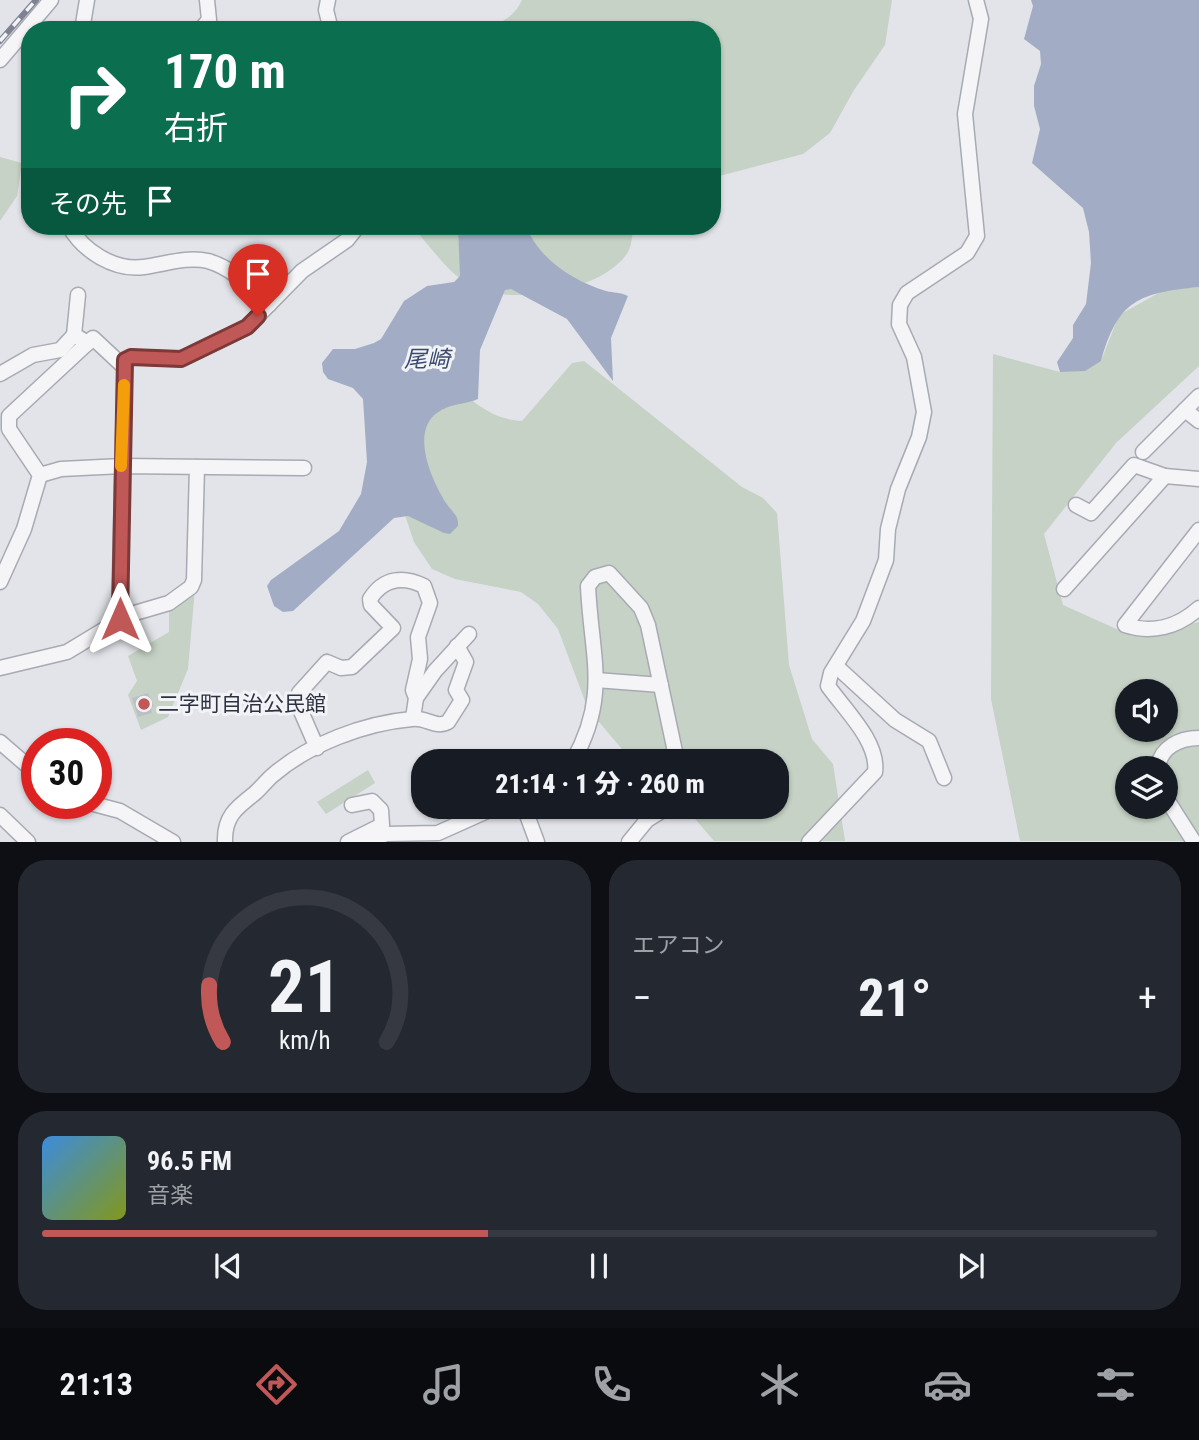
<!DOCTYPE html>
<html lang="ja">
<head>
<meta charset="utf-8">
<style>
	body { margin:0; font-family:"Roboto Condensed","Noto Sans JP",sans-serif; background:#242831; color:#f1f3f6; height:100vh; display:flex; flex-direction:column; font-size:26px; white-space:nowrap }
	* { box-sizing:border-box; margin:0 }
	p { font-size:23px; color:#9ea1a6 }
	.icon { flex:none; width:38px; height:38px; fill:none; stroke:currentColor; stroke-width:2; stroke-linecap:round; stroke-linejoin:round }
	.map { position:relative; height:842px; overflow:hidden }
	.sheet { display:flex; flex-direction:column; gap:18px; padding:18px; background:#0d0f14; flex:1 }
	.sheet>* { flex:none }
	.guide { position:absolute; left:21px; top:21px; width:700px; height:214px; border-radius:28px; box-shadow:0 2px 5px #0004; background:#0b6e4f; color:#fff; overflow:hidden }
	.fabs { position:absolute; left:1115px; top:679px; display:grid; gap:14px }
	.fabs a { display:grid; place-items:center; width:63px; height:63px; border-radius:50%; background:#171b24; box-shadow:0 2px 5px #0004; font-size:35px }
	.speed { position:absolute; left:21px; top:728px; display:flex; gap:14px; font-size:35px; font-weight:700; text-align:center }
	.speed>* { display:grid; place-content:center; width:91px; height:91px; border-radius:50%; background:#171b24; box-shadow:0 2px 5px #0004; line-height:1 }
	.speed .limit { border:10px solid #d22; background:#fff; color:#111 }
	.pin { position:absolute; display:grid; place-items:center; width:60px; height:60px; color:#fff; margin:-72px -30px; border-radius:50% 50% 50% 0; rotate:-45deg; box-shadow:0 0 7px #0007 }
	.pin .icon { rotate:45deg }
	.me { position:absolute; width:77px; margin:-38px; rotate:0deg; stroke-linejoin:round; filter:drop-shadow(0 0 5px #0008) }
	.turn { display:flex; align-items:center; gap:24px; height:147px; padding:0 28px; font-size:32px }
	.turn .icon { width:91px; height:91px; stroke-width:2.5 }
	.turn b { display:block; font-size:49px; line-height:60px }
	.then { display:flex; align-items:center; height:66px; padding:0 28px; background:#0003; gap:14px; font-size:26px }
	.big { font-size:52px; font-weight:800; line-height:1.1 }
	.sheet .widget { flex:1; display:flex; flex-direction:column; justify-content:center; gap:10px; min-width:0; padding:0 24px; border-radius:28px; background:#242831 }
	.sheet .dial { align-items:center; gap:0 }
	.dial svg { height:182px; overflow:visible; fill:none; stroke:#363941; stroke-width:7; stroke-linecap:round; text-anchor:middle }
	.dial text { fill:#f1f3f6; stroke:none }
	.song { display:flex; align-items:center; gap:21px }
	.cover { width:84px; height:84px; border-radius:10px; background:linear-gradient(135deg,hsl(210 70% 55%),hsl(70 70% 35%)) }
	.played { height:7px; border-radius:4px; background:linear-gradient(90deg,#bf5856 40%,#363941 40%) }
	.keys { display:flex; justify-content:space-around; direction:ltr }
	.heat { display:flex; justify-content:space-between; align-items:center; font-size:38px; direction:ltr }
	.sheet .tiles { flex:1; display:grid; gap:18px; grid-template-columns:1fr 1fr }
	.widget:last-child { grid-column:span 2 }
	.trip { position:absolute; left:411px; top:749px; width:378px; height:70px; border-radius:28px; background:#171b24; box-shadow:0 2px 5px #0004; font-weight:800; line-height:70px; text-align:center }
	.menu { display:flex; height:112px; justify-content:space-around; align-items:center; background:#090b0e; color:#9ea1a6 }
	.menu .icon { width:49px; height:49px }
	.menu .on { color:#bf5856 }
	.menu b { font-size:32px; color:#f1f3f6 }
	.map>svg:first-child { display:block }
	.green { fill:#c6d2c5; fill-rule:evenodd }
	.water { fill:#a2adc5 }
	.building { fill:#bdbfc8 }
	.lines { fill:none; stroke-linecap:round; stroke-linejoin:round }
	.minor-casing { stroke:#a8aab3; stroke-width:17 }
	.minor { stroke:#f5f5f8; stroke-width:14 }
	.rail-casing { stroke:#7e8291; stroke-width:6 }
	.rail { stroke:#f2f3f7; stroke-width:3.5; stroke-dasharray:10; stroke-linecap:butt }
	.route-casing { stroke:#7c3938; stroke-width:18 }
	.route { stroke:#bf5856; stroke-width:12 }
	.slow { stroke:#f59e0b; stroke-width:12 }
	.poi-dot { fill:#bf5856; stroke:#f2f3f7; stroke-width:2.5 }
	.labels { text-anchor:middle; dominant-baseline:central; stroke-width:6; stroke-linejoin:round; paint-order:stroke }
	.poi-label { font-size:21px; fill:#2c303f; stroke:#f2f3f7; text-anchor:start }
	.water-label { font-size:23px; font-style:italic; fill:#3b496e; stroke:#f2f3f7 }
</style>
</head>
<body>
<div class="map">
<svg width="1199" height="842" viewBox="0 0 1199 842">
	<rect width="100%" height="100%" fill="#e2e4e9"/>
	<!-- green -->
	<g class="green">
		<path d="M 522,0 L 892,0 L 885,45 L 854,90 L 830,133 L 803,154 L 712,178 L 712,30 L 478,30 C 498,25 513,19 522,0 Z"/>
		<path d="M 0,157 L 22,163 L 17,196 L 0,221 Z"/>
		<path d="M 412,226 L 634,226 C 632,233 632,246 628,252 C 603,292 512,305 473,287 C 450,276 429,245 412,226 Z"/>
		<path d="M 1199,287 L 1199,366 L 1116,443 L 1044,534 L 1063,605 L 1132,636 L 1199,622 L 1199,841 L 1020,841 L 991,699 L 993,354 L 1060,372 L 1101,361 L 1119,315 L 1164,290 ZM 1127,691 L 1166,691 L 1166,730 L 1127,730 ZM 1127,768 L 1166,768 L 1166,807 L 1127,807 Z"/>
		<path d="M 584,361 L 742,487 L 763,498 L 777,513 L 789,665 L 812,739 L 833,764 L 845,841 L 714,841 L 685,807 L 777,807 L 777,761 L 632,761 L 588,709 L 558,629 L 538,604 L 521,592 L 455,579 L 432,569 L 414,542 L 400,500 L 405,386 L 449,382 C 473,401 490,419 522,421 L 572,363 Z"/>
		<path d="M 195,588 L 188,669 L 168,717 L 141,730 L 128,695 L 137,681 L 128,656 L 169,632 L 169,608 Z"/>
		<path d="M 368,770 L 375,783 L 326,814 L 317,802 Z"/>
	</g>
	<!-- water -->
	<g class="water">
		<path d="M 1031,0 L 1199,0 L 1199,287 C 1139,293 1118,300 1101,361 L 1085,371 L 1060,372 L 1057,362 L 1073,338 L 1073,325 L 1086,304 L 1091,263 L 1089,232 L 1083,208 L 1032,163 L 1040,129 L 1034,106 L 1034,86 L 1041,64 L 1040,51 L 1024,39 L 1033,6 Z"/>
		<path d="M 458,226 L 526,226 C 539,259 573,281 606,291 C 614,293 620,292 628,296 L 611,338 L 613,381 L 567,319 L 511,289 L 505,290 L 480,350 L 478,399 C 464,405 450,403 437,413 C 410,432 432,481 446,503 C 452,512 459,515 458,526 L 450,534 L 444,533 L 408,516 L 394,518 L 293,611 L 283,612 L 274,606 L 267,586 L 271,580 L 339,531 L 361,494 L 367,462 L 363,399 L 353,388 L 328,379 L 323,372 L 322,363 L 333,349 L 355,349 L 374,343 L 381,339 L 404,301 L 427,286 L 454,282 L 460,276 Z"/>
	</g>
	<!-- building -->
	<path class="building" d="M 148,693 L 154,706 L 151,707 L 152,713 L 138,717 L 132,698 Z"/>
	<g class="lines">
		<!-- minor casing -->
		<g class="minor-casing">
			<g id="minor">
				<path d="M 328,0 L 326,10 L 331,30"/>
				<path d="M 201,29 L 209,20 L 207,0"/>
				<path d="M 82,30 L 87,0"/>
				<path d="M 0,60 L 51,0"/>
				<path d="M 69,226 C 83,251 114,271 144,267 C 165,264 188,256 208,261 C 233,268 251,288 269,305"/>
				<path d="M 74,335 L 78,295"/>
				<path d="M 0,374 L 33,355 L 60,350 L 74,335 L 88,343"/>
				<path d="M 1185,410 L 1199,421"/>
				<path d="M 1143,452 L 1199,396"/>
				<path d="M 40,475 L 61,469 L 122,466 L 304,468"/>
				<path d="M 1076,505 L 1091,513 L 1134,465 L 1165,476 L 1199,479"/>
				<path d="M 1199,530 L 1125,625 C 1152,634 1178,627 1199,608"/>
				<path d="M 0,582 L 24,529 L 40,475 L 9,429 L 9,416 L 93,338 L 124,367"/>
				<path d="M 1064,589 L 1165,476"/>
				<path d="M 119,619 L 125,361 L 131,357 L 181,359 L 247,327 L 302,271 L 347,240 L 358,226"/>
				<path d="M 836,666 L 895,720 L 929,741 L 944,778"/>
				<path d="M 0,668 L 67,652 L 128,615 L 169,603 L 191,587 L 194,580 L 197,467"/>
				<path d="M 596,680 L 661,685"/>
				<path d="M 416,698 L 435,671 L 469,634"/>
				<path d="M 0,742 L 37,774"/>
				<path d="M 317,748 L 300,709 L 299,693 L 327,662 L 341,668 L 352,667 L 393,628 L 371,605 L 370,599 C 384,577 404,576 424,586 L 430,603 L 418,637 L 420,659 L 413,690 L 416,698 L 413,718"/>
				<path d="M 573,761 C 610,695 591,656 588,586 L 595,577 L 609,573 L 641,608 L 648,625 L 677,761"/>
				<path d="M 1158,768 C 1160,747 1180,738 1199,738"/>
				<path d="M 1166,798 L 1194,842"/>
				<path d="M 90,803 L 120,811 L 173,842"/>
				<path d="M 524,807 L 537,842"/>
				<path d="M 0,815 L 28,842"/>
				<path d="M 225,842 C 224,817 236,808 254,794 C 261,788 266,781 273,775 C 309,744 365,723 412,719 C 426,717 436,729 448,722 L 462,700 L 456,690 L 466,662 L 457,646"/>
				<path d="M 348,842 L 382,825 L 381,810 L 372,801 L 352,805"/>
				<path d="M 368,842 L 386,834 L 438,833 L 496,807"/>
				<path d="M 629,842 L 647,820 L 668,807"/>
				<path d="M 809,842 L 875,772 C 879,742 845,710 828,686 L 831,673 L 863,621 L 886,560 L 888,529 L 898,489 L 919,437 L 924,412 L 914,357 L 899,324 L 900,305 L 907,293 L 967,253 L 977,236 L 965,114 L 981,19 L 976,0"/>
			</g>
		</g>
		<!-- minor -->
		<use href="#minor" class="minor"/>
		<!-- rail casing -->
		<g class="rail-casing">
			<path id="rail" d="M 0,41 L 36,0"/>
		</g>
		<!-- rail -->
		<use href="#rail" class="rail"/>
	</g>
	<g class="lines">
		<!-- route casing -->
		<g class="route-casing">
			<path id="route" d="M 120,619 L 125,360 L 131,357 L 181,359 L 247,327 L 258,316"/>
		</g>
		<!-- route -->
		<use href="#route" class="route"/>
		<!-- slow -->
		<path class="slow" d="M 121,466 L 124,385"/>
	</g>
	<!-- markers -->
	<circle class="poi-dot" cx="144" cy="704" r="7"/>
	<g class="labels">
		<!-- poi labels -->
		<g class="poi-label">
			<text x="158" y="704">二字町自治公民館</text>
		</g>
		<!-- water labels -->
		<g class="water-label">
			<text x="427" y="359">尾崎</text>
		</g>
	</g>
</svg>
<div class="fabs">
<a><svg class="icon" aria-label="sound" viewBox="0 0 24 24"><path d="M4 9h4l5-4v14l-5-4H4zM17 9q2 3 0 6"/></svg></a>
<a><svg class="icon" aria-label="layers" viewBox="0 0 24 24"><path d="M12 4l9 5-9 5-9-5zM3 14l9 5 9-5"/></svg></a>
</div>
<div class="speed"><div class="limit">30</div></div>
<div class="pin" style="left:258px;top:316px;background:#d93025"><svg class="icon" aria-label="arrive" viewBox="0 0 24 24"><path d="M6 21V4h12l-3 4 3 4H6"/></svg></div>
<svg class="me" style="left:120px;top:619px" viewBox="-20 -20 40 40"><path d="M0-17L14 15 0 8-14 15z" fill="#bf5856" stroke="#fff" stroke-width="4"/></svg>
<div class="trip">21:14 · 1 分 · 260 m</div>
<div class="guide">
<div class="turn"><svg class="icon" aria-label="right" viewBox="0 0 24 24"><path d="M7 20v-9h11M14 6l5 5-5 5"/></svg><div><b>170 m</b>右折</div></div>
<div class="then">その先<svg class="icon" aria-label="arrive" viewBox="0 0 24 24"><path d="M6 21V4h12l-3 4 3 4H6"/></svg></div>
</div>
</div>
<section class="sheet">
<div class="tiles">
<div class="widget dial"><svg viewBox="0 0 100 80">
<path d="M14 69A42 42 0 1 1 86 69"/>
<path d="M14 69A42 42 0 0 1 8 44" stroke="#bf5856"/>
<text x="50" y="56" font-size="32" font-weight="700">21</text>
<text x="50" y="72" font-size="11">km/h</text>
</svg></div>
<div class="widget"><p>エアコン</p>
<div class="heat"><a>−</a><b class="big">21°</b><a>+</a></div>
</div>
<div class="widget">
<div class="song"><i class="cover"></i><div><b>96.5 FM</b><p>音楽</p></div></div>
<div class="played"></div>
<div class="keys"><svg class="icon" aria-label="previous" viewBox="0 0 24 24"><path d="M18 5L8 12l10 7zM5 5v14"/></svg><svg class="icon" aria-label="pause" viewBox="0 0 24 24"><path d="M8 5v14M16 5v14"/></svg><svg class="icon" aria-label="next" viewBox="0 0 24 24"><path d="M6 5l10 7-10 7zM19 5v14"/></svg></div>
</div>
</div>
</section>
<nav class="menu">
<b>21:13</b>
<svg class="icon on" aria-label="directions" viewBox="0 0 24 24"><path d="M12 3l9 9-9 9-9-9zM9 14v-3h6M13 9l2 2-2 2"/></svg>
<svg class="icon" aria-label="music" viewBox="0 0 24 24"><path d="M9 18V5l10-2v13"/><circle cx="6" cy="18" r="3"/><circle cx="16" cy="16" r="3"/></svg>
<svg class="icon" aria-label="phone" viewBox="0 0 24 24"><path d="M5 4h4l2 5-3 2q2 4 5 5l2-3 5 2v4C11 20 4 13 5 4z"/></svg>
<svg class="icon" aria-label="climate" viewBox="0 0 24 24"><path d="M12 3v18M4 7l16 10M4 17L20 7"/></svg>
<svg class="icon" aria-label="car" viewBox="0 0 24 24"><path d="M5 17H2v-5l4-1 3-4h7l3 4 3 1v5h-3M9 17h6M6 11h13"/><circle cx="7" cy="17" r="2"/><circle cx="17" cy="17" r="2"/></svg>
<svg class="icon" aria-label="filters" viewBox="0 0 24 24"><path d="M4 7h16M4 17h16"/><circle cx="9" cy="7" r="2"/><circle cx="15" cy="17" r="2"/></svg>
</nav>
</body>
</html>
